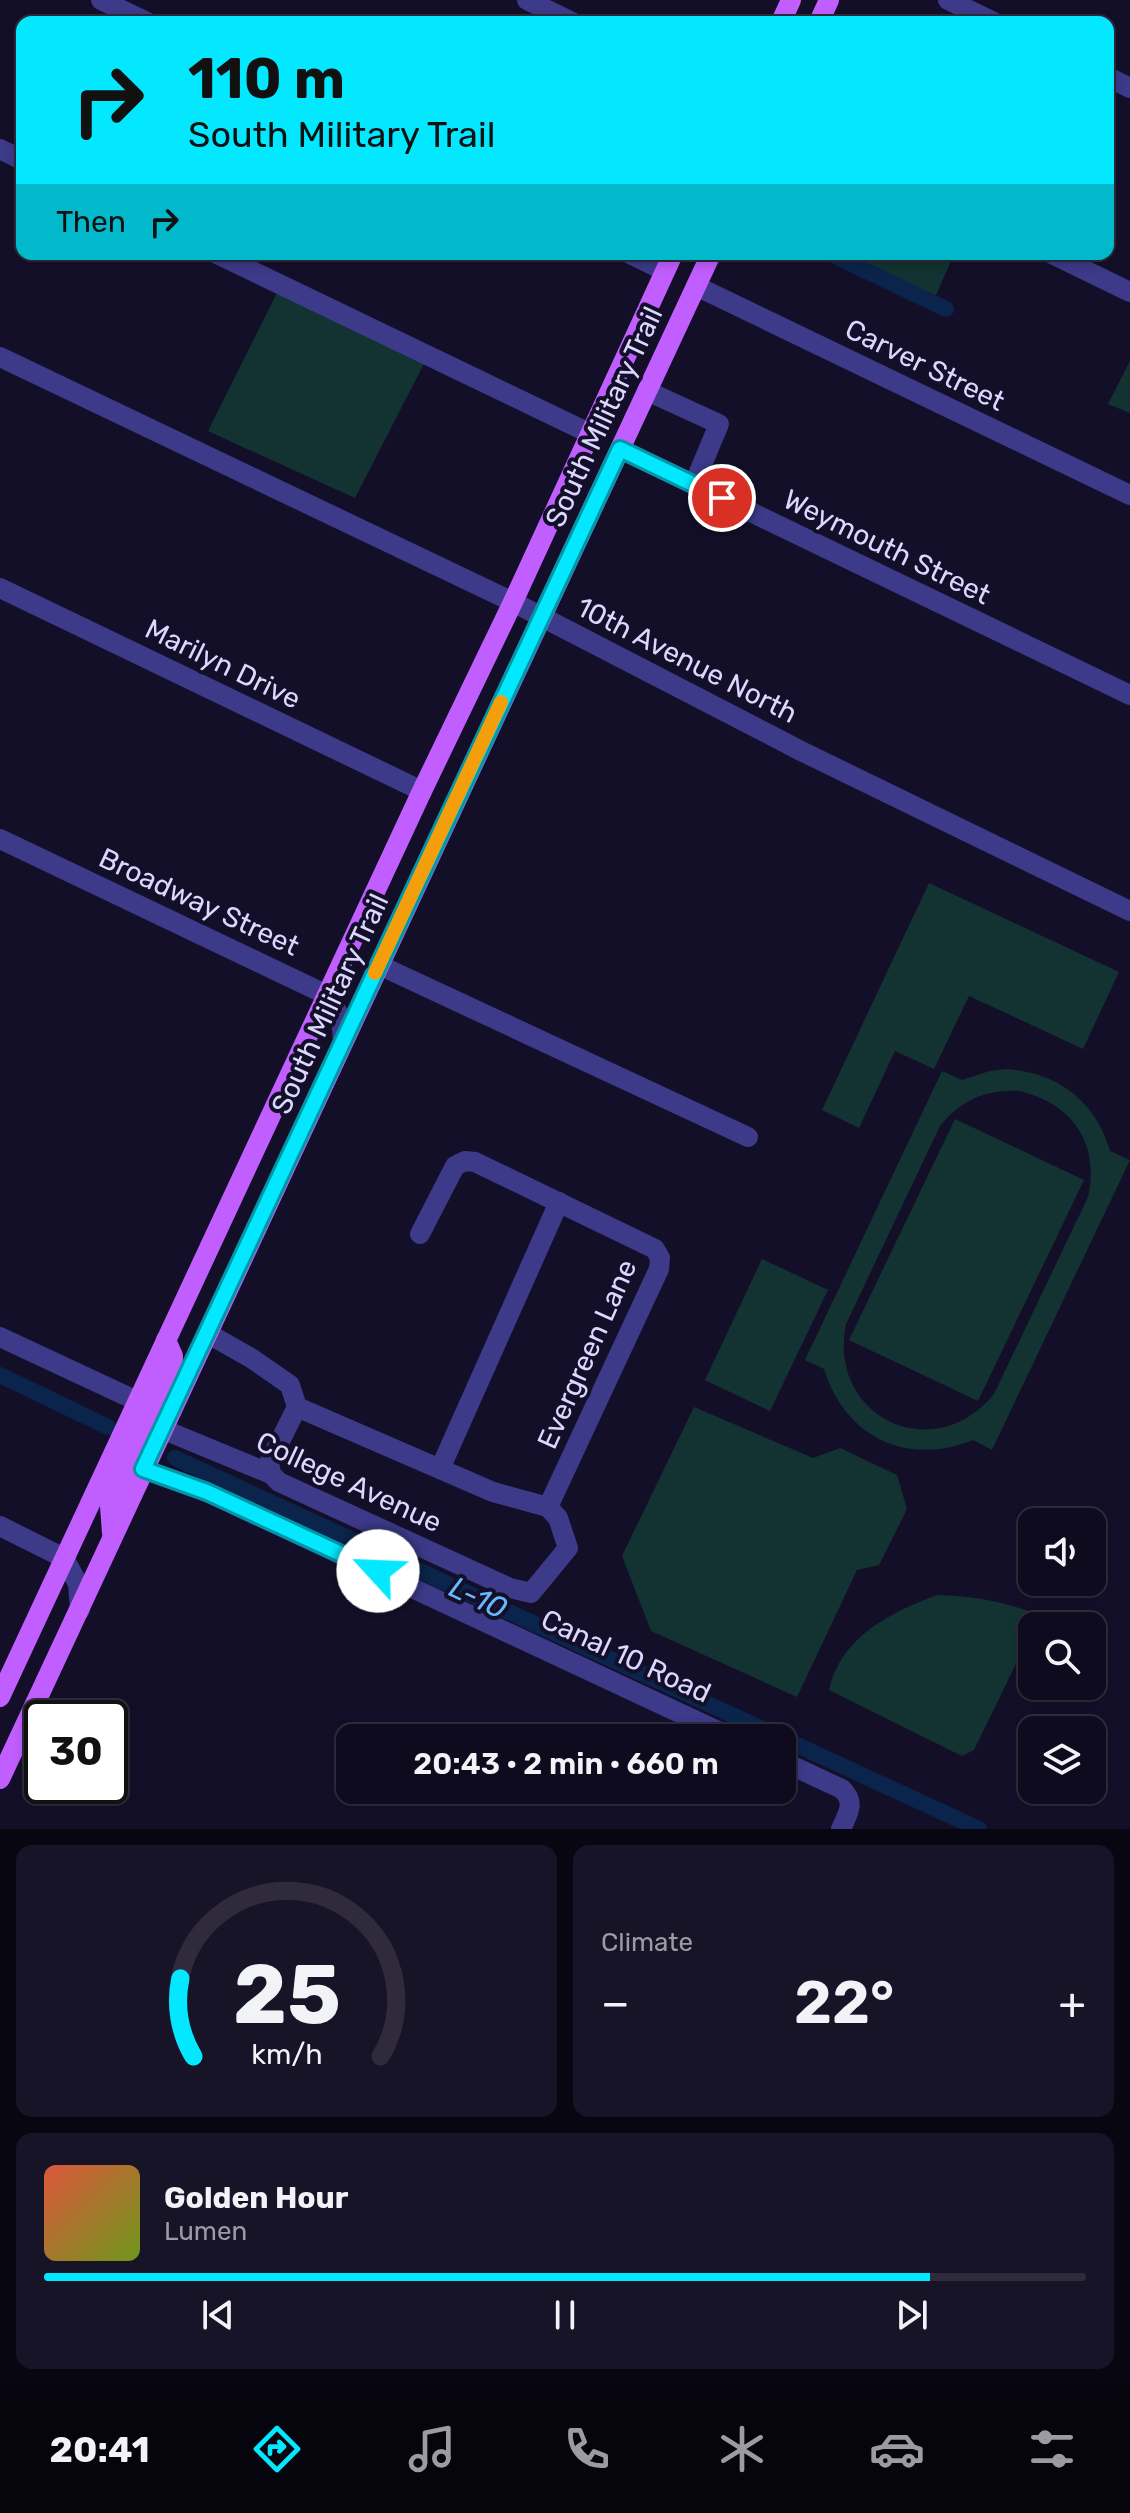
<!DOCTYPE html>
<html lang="en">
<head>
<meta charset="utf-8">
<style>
	body { margin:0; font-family:Rubik,sans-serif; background:#181428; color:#f1f3f6; height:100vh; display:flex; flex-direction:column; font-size:30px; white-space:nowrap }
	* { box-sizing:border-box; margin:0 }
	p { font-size:26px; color:#9b9ba4 }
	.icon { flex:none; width:44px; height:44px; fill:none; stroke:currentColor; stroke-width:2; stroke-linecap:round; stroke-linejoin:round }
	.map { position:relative; height:1829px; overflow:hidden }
	.drawer { display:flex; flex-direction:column; gap:16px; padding:16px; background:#080611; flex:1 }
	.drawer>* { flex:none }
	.hud { position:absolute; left:16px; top:16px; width:1098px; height:244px; border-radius:16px; box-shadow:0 4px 12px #0003,0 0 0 2px #2f2b3d; background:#03e8ff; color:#111; overflow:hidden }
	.buttons { position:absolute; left:1018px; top:1508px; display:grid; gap:16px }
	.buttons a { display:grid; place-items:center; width:88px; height:88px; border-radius:16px; background:#0f0b1f; box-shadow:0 4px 12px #0003,0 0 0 2px #2f2b3d; font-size:40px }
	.speed { position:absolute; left:24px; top:1700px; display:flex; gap:16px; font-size:40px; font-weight:700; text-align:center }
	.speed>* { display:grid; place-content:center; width:104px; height:104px; border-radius:50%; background:#0f0b1f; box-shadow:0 4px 12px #0003,0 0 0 2px #2f2b3d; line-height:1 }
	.speed .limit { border:4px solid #111; border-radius:12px; background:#fff; color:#111 }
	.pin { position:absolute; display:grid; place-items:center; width:68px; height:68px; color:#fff; margin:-34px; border:4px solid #fff; border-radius:50%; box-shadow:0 2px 8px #0007 }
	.me { position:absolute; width:88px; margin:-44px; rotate:295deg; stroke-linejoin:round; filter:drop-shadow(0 0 6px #0008) }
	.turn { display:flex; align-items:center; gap:28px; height:168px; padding:0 40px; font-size:36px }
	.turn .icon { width:104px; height:104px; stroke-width:2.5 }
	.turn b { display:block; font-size:56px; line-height:68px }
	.then { display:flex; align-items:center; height:76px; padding:0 40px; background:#0003; gap:16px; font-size:30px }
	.big { font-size:60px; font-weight:600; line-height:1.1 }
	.drawer .widget { flex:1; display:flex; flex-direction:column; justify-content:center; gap:12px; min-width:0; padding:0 28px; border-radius:16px; background:#181428 }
	.drawer .dial { align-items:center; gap:0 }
	.dial svg { height:208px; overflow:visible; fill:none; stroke:#2f2b3d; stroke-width:7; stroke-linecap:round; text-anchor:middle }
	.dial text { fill:#f1f3f6; stroke:none }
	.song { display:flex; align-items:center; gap:24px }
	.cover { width:96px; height:96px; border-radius:12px; background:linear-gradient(135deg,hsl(10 70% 55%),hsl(80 70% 35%)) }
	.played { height:8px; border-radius:4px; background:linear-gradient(90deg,#03e8ff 85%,#2f2b3d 85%) }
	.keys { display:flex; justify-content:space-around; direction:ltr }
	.heat { display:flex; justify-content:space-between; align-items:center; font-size:44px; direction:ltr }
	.drawer .tiles { flex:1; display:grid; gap:16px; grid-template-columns:1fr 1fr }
	.widget:last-child { grid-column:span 2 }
	.trip { position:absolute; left:336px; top:1724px; width:460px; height:80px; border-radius:16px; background:#0f0b1f; box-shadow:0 4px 12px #0003,0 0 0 2px #2f2b3d; font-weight:600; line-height:80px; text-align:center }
	.tabs { display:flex; height:128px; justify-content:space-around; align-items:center; background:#06040c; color:#9b9ba4 }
	.tabs .icon { width:56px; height:56px }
	.tabs .selected { color:#03e8ff }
	.tabs b { font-size:36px; color:#f1f3f6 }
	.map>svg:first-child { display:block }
	.green { fill:#123331; fill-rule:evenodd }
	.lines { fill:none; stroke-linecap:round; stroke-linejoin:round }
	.canal { stroke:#0b244c; stroke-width:16 }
	.minor { stroke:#3c3a89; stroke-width:20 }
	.major { stroke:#c15eff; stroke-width:20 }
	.route-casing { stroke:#0297a6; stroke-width:20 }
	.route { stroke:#03e8ff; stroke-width:14 }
	.slow { stroke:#f59e0b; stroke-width:14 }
	.labels { text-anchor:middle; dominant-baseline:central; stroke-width:8; stroke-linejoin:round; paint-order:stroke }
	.street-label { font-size:28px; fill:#dbd7ff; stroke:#140f29 }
	.water-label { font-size:30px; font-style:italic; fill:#65b9ff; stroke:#140f29 }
</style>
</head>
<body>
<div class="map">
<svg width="1130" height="1829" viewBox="0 0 1130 1829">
	<rect width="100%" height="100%" fill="#140f29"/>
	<!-- green -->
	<g class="green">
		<path d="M 844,254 L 954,254 L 934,300 L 842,258 Z"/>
		<path d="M 281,285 L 428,356 L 355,498 L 208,431 Z"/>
		<path d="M 1130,361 L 1130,413 L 1108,404 Z"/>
		<path d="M 929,883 L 1119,972 L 1083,1049 L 969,996 L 934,1069 L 895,1051 L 859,1128 L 822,1110 Z"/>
		<path d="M 1006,1069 C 1057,1072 1096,1101 1110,1151 L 1130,1160 L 992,1450 L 973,1440 C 907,1467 845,1437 824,1369 L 805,1360 L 942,1071 L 962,1080 L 990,1071 ZM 1019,1091 C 1072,1103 1100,1143 1088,1197 L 994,1394 C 934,1468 827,1417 846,1324 L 940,1126 C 961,1100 987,1089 1019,1091 Z"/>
		<path d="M 955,1119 L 1084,1180 L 978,1401 L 849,1340 Z"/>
		<path d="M 762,1259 L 828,1290 L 770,1411 L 705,1380 Z"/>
		<path d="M 694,1407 L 813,1458 L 840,1448 L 897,1475 L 907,1509 L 879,1565 L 857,1570 L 797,1697 L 651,1631 L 622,1556 Z"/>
		<path d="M 937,1595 C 974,1596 1006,1602 1040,1615 L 1035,1626 L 1032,1626 L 1032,1631 L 974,1750 L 962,1756 L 829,1690 C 841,1636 890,1613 937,1595 Z"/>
	</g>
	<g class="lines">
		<!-- canal -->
		<g class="canal">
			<path d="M 831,254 L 946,309"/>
			<path d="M 0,1375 L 108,1427"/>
			<path d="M 175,1458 L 979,1829"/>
		</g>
		<!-- minor -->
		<g class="minor">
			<path d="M 101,0 L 147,22"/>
			<path d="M 527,0 L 572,22"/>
			<path d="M 948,0 L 994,22"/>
			<path d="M 1108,77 L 1130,88"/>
			<path d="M 0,149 L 22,160"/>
			<path d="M 217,254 L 589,433"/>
			<path d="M 630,254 L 665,271"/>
			<path d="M 1052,254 L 1130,292"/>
			<path d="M 696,286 L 1130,495"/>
			<path d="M 0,357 L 513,602 L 801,751 L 1130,911"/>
			<path d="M 647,391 L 719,424 L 694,484"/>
			<path d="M 620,449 L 1130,695"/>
			<path d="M 0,588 L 422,791"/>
			<path d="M 0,839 L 327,995 L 341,1018 L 343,1042"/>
			<path d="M 379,965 L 748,1137"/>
			<path d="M 207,1333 L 251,1358 L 290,1385 L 297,1407"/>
			<path d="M 0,1337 L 137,1401"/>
			<path d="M 297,1407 L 493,1492 L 548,1507"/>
			<path d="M 162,1429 L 271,1474 L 279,1482 L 510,1588 L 531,1593 L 568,1548 L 558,1518 L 548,1507 L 659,1269 L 660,1258 L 655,1249 L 475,1162 L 465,1161 L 455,1166 L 420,1234"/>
			<path d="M 143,1469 L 207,1492 L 733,1738"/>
			<path d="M 440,1469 L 559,1202"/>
			<path d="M 271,1474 L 269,1463 L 297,1407"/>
			<path d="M 0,1526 L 64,1558 L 78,1584 L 80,1610"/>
			<path d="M 782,1761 L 842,1789 C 856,1803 848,1813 841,1829"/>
		</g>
		<!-- major -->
		<g class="major">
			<path d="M 781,22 L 791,0"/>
			<path d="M 819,22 L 829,0"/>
			<path d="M 112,1533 L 110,1506 L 172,1372 L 173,1356 L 166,1340"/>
			<path d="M 0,1697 L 422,791 L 513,602 L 673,254"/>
			<path d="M 0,1779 L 711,254"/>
		</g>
	</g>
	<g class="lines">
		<!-- route casing -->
		<g class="route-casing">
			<path id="route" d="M 378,1571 L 207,1492 L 143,1469 L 620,449 L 722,498"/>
		</g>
		<!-- route -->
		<use href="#route" class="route"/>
		<!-- slow -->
		<path class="slow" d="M 375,973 L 501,702"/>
	</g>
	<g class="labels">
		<!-- street labels -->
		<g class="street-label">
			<text transform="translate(925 365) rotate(26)">Carver Street</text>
			<text transform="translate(604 417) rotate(-65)">South Military Trail</text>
			<text transform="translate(887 547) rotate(26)">Weymouth Street</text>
			<text transform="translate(687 660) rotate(27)">10th Avenue North</text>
			<text transform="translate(223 664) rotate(26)">Marilyn Drive</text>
			<text transform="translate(199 902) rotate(25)">Broadway Street</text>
			<text transform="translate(330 1004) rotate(-65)">South Military Trail</text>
			<text transform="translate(587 1354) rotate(-66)">Evergreen Lane</text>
			<text transform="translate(349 1482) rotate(25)">College Avenue</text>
			<text transform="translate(626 1656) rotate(25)">Canal 10 Road</text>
		</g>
		<!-- water labels -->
		<g class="water-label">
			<text transform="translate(478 1598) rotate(25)">L-10</text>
		</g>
	</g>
</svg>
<div class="buttons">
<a><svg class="icon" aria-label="sound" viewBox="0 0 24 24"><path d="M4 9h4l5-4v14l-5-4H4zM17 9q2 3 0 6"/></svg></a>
<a><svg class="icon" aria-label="search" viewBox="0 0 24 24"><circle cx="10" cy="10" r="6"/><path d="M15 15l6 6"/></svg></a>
<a><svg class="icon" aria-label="layers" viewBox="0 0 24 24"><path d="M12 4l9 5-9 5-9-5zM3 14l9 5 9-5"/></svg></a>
</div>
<div class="speed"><div class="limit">30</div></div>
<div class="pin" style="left:722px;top:498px;background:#d93025"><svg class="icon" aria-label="arrive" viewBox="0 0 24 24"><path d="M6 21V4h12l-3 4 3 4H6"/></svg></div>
<svg class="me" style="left:378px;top:1571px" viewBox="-20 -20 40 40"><circle r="19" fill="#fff"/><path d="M0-13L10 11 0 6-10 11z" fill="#03e8ff"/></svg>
<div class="trip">20:43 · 2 min · 660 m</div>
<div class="hud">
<div class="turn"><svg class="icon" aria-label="right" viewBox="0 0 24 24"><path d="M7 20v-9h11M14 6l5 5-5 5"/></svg><div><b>110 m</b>South Military Trail</div></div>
<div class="then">Then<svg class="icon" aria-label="right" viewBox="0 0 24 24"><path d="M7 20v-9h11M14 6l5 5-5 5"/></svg></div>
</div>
</div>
<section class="drawer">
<div class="tiles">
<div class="widget dial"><svg viewBox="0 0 100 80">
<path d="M14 69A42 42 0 1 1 86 69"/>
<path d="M14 69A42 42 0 0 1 9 39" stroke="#03e8ff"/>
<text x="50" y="56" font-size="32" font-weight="700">25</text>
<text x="50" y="72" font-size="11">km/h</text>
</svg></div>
<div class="widget"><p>Climate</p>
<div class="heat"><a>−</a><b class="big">22°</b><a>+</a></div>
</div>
<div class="widget">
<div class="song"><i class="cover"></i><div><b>Golden Hour</b><p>Lumen</p></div></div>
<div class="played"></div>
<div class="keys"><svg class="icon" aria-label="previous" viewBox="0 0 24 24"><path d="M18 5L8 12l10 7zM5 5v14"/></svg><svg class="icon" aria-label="pause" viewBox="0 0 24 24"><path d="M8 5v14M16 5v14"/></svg><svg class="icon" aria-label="next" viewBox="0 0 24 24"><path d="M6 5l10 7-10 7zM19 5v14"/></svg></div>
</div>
</div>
</section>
<nav class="tabs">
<b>20:41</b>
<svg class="icon selected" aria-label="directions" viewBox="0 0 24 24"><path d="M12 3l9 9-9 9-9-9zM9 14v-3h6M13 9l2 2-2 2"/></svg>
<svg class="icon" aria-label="music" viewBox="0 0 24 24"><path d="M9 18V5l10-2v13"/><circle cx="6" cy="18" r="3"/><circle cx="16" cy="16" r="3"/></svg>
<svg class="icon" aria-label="phone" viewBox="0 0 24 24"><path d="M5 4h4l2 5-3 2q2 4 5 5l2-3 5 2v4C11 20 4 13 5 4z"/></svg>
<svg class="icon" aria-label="climate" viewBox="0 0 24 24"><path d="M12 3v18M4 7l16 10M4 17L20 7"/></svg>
<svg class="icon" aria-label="car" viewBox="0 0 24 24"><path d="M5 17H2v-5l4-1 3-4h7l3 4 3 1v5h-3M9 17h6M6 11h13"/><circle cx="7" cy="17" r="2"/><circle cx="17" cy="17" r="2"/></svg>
<svg class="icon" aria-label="filters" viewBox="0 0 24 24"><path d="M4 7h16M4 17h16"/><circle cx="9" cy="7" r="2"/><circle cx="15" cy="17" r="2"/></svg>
</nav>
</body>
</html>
